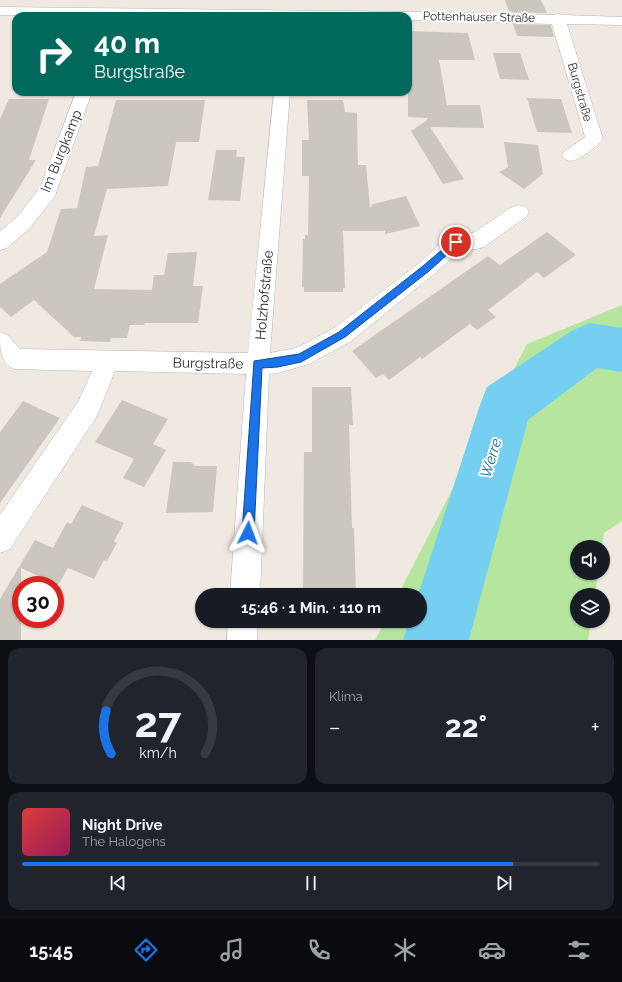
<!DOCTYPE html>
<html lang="de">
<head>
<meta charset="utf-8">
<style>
	body { margin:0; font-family:Raleway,sans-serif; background:#20242c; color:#f1f3f6; height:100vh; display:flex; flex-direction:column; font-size:15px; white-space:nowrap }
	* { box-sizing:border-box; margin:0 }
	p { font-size:13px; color:#9ea1a6 }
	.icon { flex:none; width:22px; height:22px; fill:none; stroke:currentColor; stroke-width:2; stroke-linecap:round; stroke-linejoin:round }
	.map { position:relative; height:640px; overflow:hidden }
	.side { display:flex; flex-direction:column; gap:8px; padding:8px; background:#0d0f14; flex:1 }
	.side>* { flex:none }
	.hud { position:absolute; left:12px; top:12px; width:400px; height:84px; border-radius:12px; box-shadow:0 1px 3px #0004; background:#00695c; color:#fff; overflow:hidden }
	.controls { position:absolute; left:570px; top:540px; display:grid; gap:8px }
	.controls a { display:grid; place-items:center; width:40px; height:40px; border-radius:50%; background:#171b24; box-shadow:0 1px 3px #0004; font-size:20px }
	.speed { position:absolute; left:12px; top:576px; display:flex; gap:8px; font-size:20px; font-weight:700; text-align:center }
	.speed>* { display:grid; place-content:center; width:52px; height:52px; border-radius:50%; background:#171b24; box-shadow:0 1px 3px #0004; line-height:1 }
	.speed .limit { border:6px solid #d22; background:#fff; color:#111 }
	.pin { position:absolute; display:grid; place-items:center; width:34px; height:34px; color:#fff; margin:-17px; border:2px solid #fff; border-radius:50%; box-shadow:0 1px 4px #0007 }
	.me { position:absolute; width:44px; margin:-22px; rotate:3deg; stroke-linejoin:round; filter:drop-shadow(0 0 3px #0008) }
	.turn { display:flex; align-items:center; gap:14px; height:84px; padding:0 16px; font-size:18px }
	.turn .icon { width:52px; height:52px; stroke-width:2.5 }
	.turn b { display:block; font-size:28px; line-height:34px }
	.big { font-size:30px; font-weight:700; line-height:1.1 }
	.side .tile { flex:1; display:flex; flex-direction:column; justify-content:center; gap:6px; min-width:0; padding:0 14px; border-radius:12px; background:#20242c }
	.side .dial { align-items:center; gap:0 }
	.dial svg { height:104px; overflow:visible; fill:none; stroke:#363941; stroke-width:7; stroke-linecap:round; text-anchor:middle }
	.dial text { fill:#f1f3f6; stroke:none }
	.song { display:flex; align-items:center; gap:12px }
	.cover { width:48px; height:48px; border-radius:6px; background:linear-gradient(135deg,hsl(0 70% 55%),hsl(330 70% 35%)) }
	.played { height:4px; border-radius:2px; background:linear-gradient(90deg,#1a73e8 85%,#363941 85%) }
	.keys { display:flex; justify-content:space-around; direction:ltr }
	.heat { display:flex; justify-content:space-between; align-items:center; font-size:22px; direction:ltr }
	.side .tiles { flex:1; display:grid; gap:8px; grid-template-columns:1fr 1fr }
	.tile:last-child { grid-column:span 2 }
	.trip { position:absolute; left:195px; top:588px; width:232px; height:40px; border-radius:20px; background:#171b24; box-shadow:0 1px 3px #0004; font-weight:700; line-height:40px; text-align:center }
	.menu { display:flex; height:64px; justify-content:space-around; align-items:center; background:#090b0e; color:#9ea1a6 }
	.menu .icon { width:28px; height:28px }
	.menu .on { color:#1a73e8 }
	.menu b { font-size:18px; color:#f1f3f6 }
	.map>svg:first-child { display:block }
	.green { fill:#b6e59e }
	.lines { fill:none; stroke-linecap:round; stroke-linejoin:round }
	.river { fill:#75cff0; fill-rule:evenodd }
	.building { fill:#cbc7bf }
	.minor-casing { stroke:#b4b7c1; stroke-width:1 }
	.minor { fill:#fff; fill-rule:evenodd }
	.route { fill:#1a73e8; stroke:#114b97 }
	.labels { text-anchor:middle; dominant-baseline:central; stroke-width:4; stroke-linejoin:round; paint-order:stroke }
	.far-street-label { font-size:12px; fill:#2e2e2e; stroke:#fff }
	.street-label { font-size:14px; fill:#2e2e2e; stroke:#fff }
	.water-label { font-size:15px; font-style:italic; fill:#0d6fa3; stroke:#fff }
</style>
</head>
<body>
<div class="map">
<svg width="622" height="640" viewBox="0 0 622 640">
	<rect width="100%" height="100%" fill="#efe9e1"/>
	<!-- green -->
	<path class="green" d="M 622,305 L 622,521 L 604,533 L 602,547 L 577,547 L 577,573 L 598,573 L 595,595 L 577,595 L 577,621 L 591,621 L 588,640 L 375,640 L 385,621 L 420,621 L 420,595 L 398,595 L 527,344 Z"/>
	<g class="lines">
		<!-- river -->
		<path class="river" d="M 590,323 L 622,328 L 622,372 L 597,368 L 528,420 L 469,640 L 403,640 L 409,621 L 420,621 L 420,595 L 418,595 L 480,405 L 487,387 L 573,330 Z"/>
	</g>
	<!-- building -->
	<g class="building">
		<path d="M 505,0 L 541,0 L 547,13 L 509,12 Z"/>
		<path d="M 513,24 L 551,25 L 554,37 L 517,36 Z"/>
		<path d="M 408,31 L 468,33 L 475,60 L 439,60 L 447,105 L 480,105 L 484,128 L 430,127 L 464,179 L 443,184 L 411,131 L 426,121 L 428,118 L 408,117 Z"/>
		<path d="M 493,53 L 520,53 L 529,80 L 500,79 Z"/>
		<path d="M 527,98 L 561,99 L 572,133 L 537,132 Z"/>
		<path d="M 9,99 L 49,99 L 29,160 L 36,160 L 0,218 L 0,119 Z"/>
		<path d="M 116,100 L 205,100 L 199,142 L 176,142 L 168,186 L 107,189 L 94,236 L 108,235 L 94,289 L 152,290 L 154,275 L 164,275 L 168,253 L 197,252 L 193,286 L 203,286 L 198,323 L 145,323 L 144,325 L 130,325 L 127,338 L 111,338 L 110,342 L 80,341 L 81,337 L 74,337 L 34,300 L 11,317 L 0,307 L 0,284 L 47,252 L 61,209 L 77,208 L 86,167 L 98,166 Z"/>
		<path d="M 307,100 L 343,100 L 345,112 L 357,113 L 358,165 L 366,165 L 370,208 L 373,204 L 406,196 L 420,226 L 385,234 L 385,231 L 343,231 L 345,288 L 343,288 L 343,292 L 304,292 L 304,288 L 302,287 L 303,239 L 305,239 L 305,235 L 308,235 L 309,176 L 302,176 L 302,140 L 309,140 Z"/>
		<path d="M 504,142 L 538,145 L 543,174 L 524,189 L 499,172 L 508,167 Z"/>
		<path d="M 216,150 L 237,150 L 236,157 L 245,157 L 240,201 L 208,200 Z"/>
		<path d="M 547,232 L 576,255 L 544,278 L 537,272 L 488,310 L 496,317 L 477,330 L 470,324 L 422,359 L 420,357 L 389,380 L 383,374 L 376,378 L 352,351 L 488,256 L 500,265 Z"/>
		<path d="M 312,387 L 351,387 L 353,425 L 349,425 L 352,528 L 354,528 L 356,595 L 303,595 L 304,452 L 312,452 Z"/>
		<path d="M 122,400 L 168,419 L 153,444 L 166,450 L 144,487 L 123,478 L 134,459 L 95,442 Z"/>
		<path d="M 23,401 L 60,418 L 0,503 L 0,432 Z"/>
		<path d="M 173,462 L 191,462 L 195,466 L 217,466 L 213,512 L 166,513 Z"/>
		<path d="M 82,505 L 124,523 L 114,541 L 117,543 L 107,561 L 104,560 L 94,579 L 68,568 L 58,585 L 21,568 L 21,640 L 0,640 L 0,599 L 35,540 L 53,548 L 67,522 L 71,524 Z"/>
	</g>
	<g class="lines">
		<!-- minor casing -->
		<g class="minor-casing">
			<g id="minor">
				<path d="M 0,7 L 422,12 L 553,15 L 558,14 L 563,15 L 622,17 L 622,25 L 567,24 L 603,139 C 599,145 578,161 571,161 C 569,161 567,160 565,159 L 562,155 L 565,151 L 585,137 L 552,24 L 408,20 L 408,16 L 0,15 Z"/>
				<path d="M 76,92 L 92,92 L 55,196 L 30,228 L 7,248 L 0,250 L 0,231 L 16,218 L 40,188 Z"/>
				<path d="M 274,92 L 290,92 L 270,353 L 296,348 L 334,328 L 419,263 L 449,236 L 456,234 L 473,233 L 512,207 L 519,205 L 526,207 L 529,212 L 526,217 L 484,247 L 477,249 L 461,250 L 433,275 L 350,342 L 309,364 L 278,373 L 269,374 L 260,595 L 230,595 L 246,374 L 115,371 L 97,416 L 10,549 L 0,553 L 0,515 L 79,400 L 92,371 L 14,369 C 0,362 0,349 0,332 L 8,335 L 20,349 L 248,353 Z"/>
				<path d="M 228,621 L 258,621 L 257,640 L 227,640 Z"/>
			</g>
		</g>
		<!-- minor -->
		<use href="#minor" class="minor"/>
	</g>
	<!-- route -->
	<path class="route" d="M 456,238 L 460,242 L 459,244 L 429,271 L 345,337 L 301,362 L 278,367 L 262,368 L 254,533 L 252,537 L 248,539 L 244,537 L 242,533 L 254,361 L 299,354 L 339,332 L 423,266 Z"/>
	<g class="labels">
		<!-- far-street labels -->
		<g class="far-street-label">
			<text transform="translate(479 17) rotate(1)">Pottenhauser Straße</text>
			<text transform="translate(580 92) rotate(74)">Burgstraße</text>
		</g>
		<!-- street labels -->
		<g class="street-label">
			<text transform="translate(61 151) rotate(-68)">Im Burgkamp</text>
			<text transform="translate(264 295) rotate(-85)">Holzhofstraße</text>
			<text transform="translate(208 363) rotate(1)">Burgstraße</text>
		</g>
		<!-- water labels -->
		<g class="water-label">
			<text transform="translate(491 458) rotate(-73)">Werre</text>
		</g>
	</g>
</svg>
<div class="controls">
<a><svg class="icon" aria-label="sound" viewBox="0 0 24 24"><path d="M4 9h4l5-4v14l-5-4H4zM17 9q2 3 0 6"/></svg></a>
<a><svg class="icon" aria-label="layers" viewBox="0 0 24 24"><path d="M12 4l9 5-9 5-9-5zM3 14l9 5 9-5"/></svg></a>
</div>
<div class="speed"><div class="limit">30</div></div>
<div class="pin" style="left:456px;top:242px;background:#d93025"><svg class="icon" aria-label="arrive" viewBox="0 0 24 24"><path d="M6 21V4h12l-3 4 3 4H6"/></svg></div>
<svg class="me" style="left:248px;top:533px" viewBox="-20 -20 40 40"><path d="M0-17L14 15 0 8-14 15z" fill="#1a73e8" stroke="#fff" stroke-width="4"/></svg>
<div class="trip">15:46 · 1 Min. · 110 m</div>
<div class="hud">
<div class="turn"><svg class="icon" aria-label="right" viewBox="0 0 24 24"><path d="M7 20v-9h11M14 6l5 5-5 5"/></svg><div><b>40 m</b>Burgstraße</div></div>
</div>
</div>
<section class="side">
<div class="tiles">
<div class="tile dial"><svg viewBox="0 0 100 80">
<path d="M14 69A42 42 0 1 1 86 69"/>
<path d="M14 69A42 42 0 0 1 10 36" stroke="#1a73e8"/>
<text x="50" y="56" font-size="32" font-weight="700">27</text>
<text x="50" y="72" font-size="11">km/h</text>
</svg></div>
<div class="tile"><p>Klima</p>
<div class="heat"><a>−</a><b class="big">22°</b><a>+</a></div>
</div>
<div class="tile">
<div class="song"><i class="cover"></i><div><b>Night Drive</b><p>The Halogens</p></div></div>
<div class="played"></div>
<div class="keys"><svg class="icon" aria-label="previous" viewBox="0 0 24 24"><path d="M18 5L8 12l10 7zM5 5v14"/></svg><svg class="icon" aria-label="pause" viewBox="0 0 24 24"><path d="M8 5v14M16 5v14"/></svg><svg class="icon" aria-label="next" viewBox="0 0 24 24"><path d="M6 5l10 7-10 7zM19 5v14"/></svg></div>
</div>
</div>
</section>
<nav class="menu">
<b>15:45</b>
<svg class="icon on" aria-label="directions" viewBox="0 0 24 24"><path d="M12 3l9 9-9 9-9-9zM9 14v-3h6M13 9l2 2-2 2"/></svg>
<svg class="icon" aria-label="music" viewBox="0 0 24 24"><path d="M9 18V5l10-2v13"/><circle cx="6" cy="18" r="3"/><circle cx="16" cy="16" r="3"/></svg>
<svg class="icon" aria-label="phone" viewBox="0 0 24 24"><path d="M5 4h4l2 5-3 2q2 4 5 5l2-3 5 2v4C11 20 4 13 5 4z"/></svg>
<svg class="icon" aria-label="climate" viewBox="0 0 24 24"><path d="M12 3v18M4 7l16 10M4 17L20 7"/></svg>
<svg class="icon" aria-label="car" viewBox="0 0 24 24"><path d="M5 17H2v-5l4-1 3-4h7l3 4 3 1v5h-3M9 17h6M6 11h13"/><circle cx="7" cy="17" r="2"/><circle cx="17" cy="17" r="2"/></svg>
<svg class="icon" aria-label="filters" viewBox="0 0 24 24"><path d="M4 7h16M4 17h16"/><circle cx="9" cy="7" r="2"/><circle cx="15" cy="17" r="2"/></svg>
</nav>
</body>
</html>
